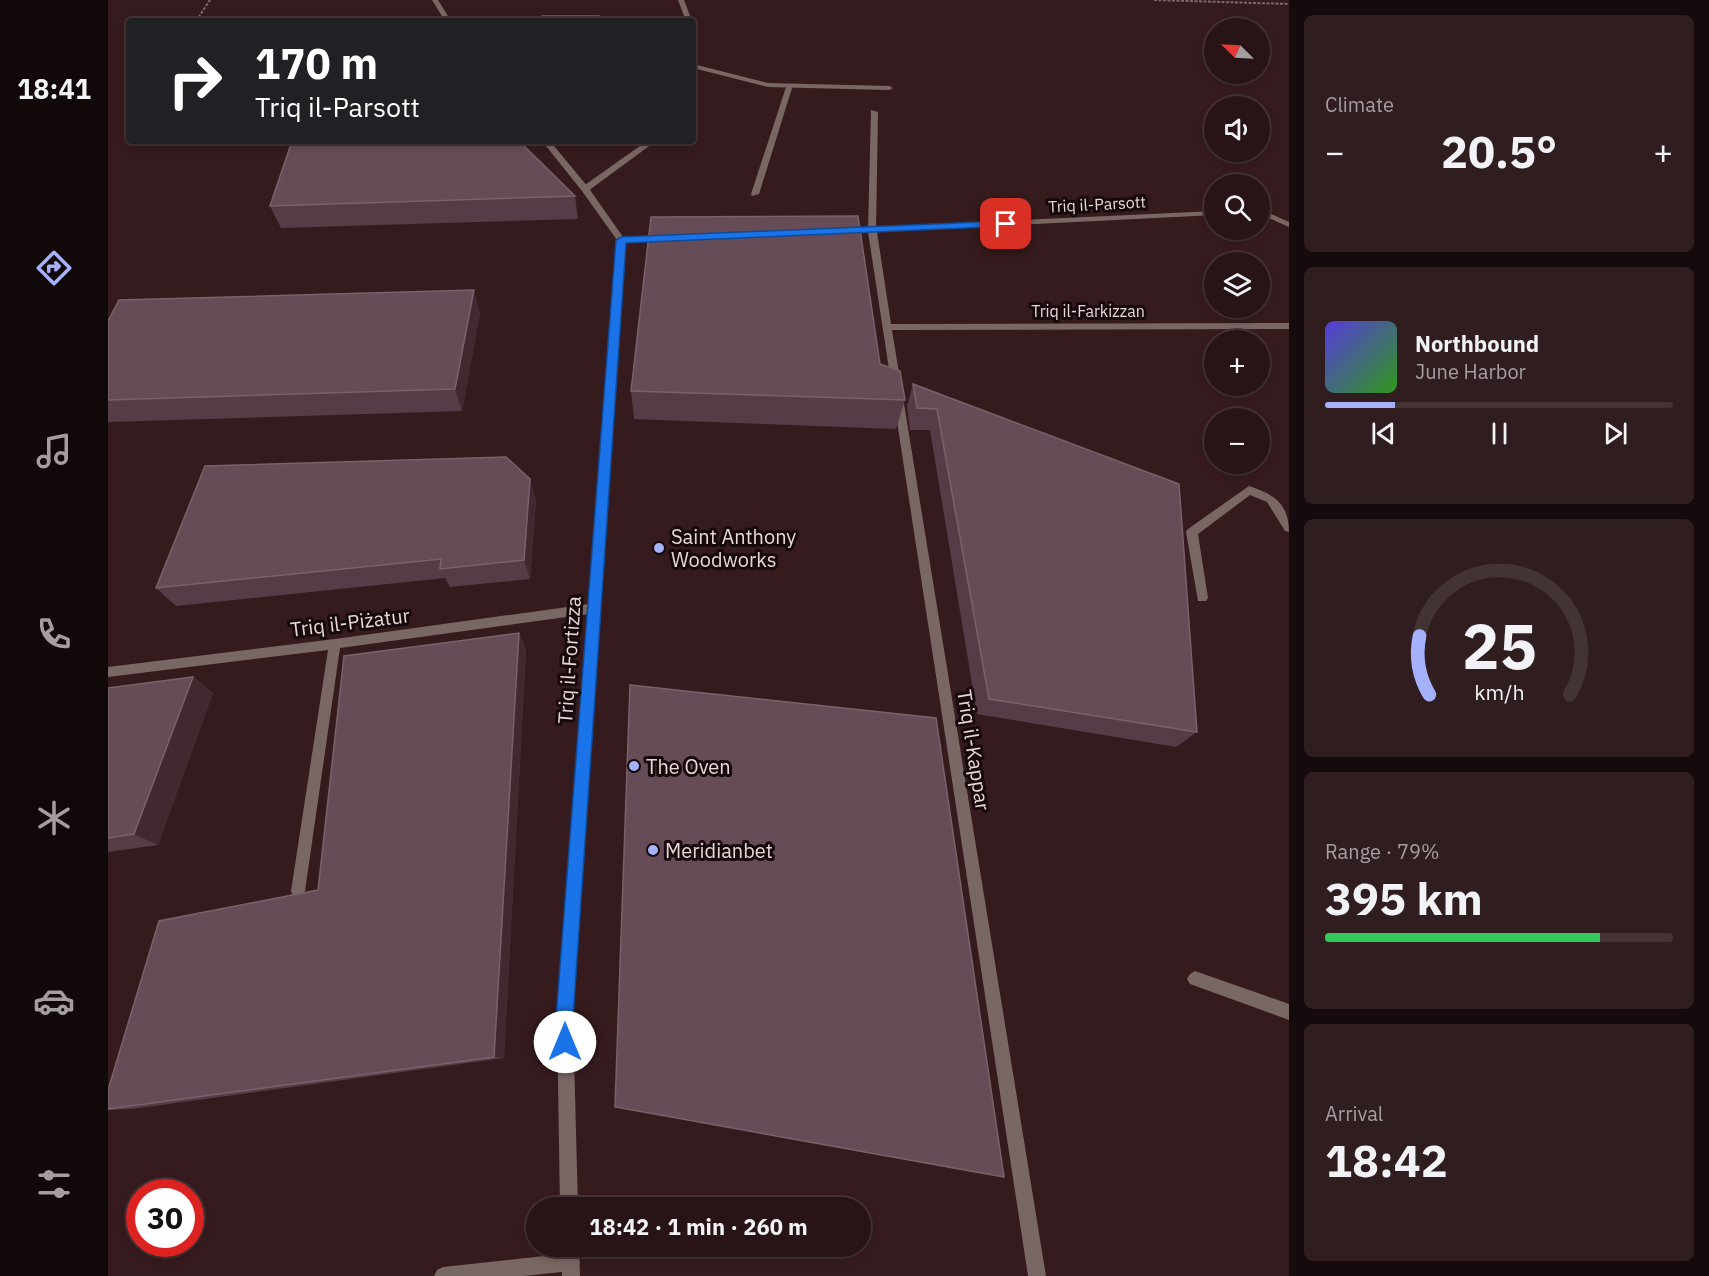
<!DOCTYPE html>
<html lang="en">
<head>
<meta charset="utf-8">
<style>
	body { margin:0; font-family:"IBM Plex Sans",sans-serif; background:#301d1f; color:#f1f3f6; height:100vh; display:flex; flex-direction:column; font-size:22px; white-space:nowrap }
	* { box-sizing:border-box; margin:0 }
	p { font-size:20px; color:#a59ea1 }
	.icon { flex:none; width:33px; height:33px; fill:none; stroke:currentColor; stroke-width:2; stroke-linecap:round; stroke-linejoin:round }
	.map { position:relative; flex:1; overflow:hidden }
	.drawer { display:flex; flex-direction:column; gap:15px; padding:15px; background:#160b0c; width:420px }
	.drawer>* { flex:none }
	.banner { position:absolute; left:18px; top:18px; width:570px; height:126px; border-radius:6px; box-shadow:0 3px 9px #0003,0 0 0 2px #443335; background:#202124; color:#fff; overflow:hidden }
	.needle { width:39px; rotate:294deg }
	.controls { position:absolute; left:1096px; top:18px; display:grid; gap:12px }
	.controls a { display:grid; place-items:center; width:66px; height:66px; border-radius:50%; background:#281416; box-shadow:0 3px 9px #0003,0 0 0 2px #443335; font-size:30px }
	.speed { position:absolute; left:18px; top:1179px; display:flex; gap:12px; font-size:30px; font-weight:700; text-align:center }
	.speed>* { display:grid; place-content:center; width:78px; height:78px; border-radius:50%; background:#281416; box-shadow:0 3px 9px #0003,0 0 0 2px #443335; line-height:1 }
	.speed .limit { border:9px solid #d22; background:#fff; color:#111 }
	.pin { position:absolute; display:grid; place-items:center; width:51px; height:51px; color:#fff; margin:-26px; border-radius:12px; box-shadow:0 3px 9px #0006 }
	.me { position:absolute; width:66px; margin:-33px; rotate:0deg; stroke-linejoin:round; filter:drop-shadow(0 0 4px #0008) }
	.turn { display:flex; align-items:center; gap:21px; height:126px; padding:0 30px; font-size:27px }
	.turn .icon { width:78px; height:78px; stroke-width:2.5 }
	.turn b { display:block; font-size:42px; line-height:51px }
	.big { font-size:45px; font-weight:700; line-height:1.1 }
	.drawer .card { flex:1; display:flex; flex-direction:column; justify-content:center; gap:9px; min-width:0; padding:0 21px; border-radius:9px; background:#301d1f }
	.drawer .dial { align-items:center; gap:0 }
	.dial svg { height:156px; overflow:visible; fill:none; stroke:#443335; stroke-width:7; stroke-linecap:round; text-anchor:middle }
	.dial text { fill:#f1f3f6; stroke:none }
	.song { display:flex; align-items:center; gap:18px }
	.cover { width:72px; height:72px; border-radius:9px; background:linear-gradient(135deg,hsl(250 70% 55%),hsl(110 70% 35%)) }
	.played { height:6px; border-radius:3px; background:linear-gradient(90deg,#a6b1fc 20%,#443335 20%) }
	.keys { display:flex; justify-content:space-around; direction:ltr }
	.heat { display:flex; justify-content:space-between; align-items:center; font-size:33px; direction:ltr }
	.charge { height:9px; border-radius:4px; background:linear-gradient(90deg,#34c759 79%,#443335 0) }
	.trip { position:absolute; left:418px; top:1197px; width:345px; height:60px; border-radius:30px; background:#281416; box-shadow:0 3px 9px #0003,0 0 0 2px #443335; font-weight:700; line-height:60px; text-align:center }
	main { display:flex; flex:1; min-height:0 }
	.tabs { display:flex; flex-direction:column; width:108px; justify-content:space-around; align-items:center; background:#100809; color:#a59ea1 }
	.tabs .icon { width:42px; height:42px }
	.tabs .selected { color:#a6b1fc }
	.tabs b { font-size:27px; color:#f1f3f6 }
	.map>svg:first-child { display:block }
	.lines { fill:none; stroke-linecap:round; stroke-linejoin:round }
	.path { stroke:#80686a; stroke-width:2; stroke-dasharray:3 1.5; stroke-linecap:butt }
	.lane { fill:#796763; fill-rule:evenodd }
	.street { fill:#796763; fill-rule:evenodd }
	.wall { fill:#563c46 }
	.shaded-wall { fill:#43282f }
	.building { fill:#664c56; stroke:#7a626a; stroke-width:1.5 }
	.route { fill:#1a73e8; stroke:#114b97; stroke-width:1.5 }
	.poi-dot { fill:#a6b1fc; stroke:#15090b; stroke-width:2 }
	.labels { text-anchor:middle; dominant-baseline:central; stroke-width:6; stroke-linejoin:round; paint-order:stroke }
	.far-street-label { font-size:16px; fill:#e9d6d7; stroke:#15090b }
	.poi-label { font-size:20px; fill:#e9d6d7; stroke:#15090b; text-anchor:start }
	.street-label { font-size:20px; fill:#e9d6d7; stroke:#15090b }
</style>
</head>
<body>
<main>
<nav class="tabs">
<b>18:41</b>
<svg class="icon selected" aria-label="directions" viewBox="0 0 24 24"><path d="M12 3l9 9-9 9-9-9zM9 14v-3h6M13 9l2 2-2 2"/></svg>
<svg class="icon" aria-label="music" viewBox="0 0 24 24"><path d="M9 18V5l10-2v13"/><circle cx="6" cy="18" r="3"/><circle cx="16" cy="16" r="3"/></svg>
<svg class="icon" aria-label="phone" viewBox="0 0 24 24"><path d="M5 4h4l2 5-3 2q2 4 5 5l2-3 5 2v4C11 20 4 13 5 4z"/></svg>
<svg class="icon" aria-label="climate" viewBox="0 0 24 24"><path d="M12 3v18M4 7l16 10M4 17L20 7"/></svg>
<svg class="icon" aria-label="car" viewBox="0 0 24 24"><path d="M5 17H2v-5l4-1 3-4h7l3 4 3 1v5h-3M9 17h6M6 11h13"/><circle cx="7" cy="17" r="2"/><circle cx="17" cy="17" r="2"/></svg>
<svg class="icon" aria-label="filters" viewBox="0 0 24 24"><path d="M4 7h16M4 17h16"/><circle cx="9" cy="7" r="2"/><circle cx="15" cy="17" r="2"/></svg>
</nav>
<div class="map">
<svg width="1181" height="1276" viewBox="0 0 1181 1276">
	<rect width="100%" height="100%" fill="#361b1e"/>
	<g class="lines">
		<!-- path -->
		<g class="path">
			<path d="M 1046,0 L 1181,4"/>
			<path d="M 88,21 L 102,0"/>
		</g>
		<!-- lane -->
		<g class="lane">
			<path d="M 570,0 L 576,0 L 584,21 L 578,21 Z"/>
			<path d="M 585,30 L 588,32 L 588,46 L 585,48 Z"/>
			<path d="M 679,84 L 685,85 L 651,194 L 644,196 L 643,194 Z"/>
			<path d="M 763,110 L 770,112 L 768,230 L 764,233 L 760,230 Z"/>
			<path d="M 539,141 L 548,141 L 480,191 L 474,191 L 474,187 Z"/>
			<path d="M 1141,486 C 1166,494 1181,504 1181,532 L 1177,531 L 1159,502 L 1142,495 L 1090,534 L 1100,598 L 1098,601 L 1090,601 L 1078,532 L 1080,529 Z"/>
			<path d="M 488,603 L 492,604 L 494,608 L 492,612 L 488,613 L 232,648 L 197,891 L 195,896 L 190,898 L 185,896 L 183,891 L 220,650 L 0,677 L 0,667 L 227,639 Z"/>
			<path d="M 463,1253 L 469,1256 L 472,1262 L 469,1268 L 463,1271 L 416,1276 L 326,1276 L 329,1270 L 335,1267 Z"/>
		</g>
		<!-- street -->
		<g class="street">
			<path d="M 324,0 L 330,0 L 343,21 L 337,21 Z"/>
			<path d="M 585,64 L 660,83 L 781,86 L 785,88 L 781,90 L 660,87 L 585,68 Z"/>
			<path d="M 434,141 L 442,141 L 480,187 L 515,237 L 557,235 L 561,238 L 557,241 L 517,242 L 465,1018 L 470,1208 L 452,1208 L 449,1018 L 509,240 L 474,191 Z"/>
			<path d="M 1152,209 L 1181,222 L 1181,227 L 1152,214 Z"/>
			<path d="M 1107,211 L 1107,215 L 769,232 L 783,324 L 1181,323 L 1181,329 L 784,330 L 938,1276 L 920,1276 L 760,232 L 737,234 L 733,231 L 737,228 Z"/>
			<path d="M 1087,971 L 1181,1004 L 1181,1020 L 1082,984 L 1079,979 L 1082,974 Z"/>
			<path d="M 453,1246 L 471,1246 L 472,1276 L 454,1276 Z"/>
		</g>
	</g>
	<!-- wall -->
	<g class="wall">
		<path d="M 467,196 L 470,219 L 173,228 L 162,206 Z"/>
		<path d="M 372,313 L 354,411 L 0,422 L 0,321 Z"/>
		<path d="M 805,384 L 1071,484 L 1089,732 L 1068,747 L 869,714 L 822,430 L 802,430 L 799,406 Z"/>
		<path d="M 523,391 L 797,400 L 788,429 L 526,419 Z"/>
		<path d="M 428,499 L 422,579 L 342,587 L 337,578 L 68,606 L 48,588 Z"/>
		<path d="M 411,633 L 418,650 L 396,1058 L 24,1109 L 0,1110 L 0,1090 L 210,890 Z"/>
		<path d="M 85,677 L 105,693 L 50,845 L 0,852 L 0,688 Z"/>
	</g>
	<!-- shaded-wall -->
	<g class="shaded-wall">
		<path d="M 366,290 L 372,313 L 354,411 L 347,389 Z"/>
		<path d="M 422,479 L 428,499 L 422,579 L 416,560 Z"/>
		<path d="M 411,633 L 418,650 L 396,1058 L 386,1057 Z"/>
		<path d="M 85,677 L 105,693 L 50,845 L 26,834 Z"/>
	</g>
	<!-- building -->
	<g class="building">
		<path d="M 434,16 L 491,16 L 498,21 L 433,21 Z"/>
		<path d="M 184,141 L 411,141 L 467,196 L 162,206 Z"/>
		<path d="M 750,216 L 772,364 L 792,371 L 797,400 L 523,391 L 543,217 Z"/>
		<path d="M 366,290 L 347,389 L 0,400 L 0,321 L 11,300 Z"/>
		<path d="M 805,384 L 1071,484 L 1089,732 L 881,699 L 829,409 L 809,408 Z"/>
		<path d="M 398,457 L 422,479 L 416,560 L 332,569 L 333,559 L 48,588 L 97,466 Z"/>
		<path d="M 411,633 L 386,1057 L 0,1109 L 0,1090 L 51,921 L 210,890 L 236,656 Z"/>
		<path d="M 85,677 L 26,834 L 0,838 L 0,688 Z"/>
		<path d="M 522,685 L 828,718 L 896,1177 L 507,1107 Z"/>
	</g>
	<!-- route -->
	<path class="route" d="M 898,221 L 902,221 L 902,226 L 518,243 L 465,1018 L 466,1042 L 463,1048 L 457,1051 L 451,1048 L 448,1042 L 448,1018 L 508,240 L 513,237 Z"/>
	<!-- markers -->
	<g class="poi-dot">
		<circle cx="551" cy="548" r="6"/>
		<circle cx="526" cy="766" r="6"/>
		<circle cx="545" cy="850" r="6"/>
	</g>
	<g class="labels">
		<!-- far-street labels -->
		<g class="far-street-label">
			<text transform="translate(989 204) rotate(-3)">Triq il-Parsott</text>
			<text x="980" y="311">Triq il-Farkizzan</text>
		</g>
		<!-- poi labels -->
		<g class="poi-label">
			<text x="563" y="536">Saint Anthony<tspan x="563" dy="23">Woodworks</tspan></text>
			<text x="538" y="766">The Oven</text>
			<text x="557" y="850">Meridianbet</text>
		</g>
		<!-- street labels -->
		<g class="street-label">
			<text transform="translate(242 622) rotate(-7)">Triq il-Piżatur</text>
			<text transform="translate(461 660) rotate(-86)">Triq il-Fortizza</text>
			<text transform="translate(866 750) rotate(81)">Triq il-Kappar</text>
		</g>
	</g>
</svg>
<div class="controls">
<a><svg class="needle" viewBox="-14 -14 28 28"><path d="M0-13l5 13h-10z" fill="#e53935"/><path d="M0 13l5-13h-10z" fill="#a59ea1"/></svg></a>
<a><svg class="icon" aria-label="sound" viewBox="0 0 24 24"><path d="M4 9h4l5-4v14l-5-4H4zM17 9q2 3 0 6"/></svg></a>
<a><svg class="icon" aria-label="search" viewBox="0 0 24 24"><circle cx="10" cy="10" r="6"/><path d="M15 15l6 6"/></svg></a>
<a><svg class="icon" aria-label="layers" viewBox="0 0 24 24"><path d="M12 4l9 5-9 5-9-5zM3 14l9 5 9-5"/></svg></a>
<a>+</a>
<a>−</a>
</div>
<div class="speed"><div class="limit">30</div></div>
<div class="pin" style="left:898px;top:224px;background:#d93025"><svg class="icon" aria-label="arrive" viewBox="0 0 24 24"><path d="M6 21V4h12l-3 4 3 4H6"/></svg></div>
<svg class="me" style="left:457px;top:1042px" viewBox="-20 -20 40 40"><circle r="19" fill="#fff"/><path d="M0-13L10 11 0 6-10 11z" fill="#1a73e8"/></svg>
<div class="trip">18:42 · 1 min · 260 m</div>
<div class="banner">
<div class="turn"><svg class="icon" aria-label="right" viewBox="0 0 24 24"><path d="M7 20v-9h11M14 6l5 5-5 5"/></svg><div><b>170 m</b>Triq il-Parsott</div></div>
</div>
</div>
<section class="drawer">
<div class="card"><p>Climate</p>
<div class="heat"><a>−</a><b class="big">20.5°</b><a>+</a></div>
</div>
<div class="card">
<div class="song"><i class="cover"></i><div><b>Northbound</b><p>June Harbor</p></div></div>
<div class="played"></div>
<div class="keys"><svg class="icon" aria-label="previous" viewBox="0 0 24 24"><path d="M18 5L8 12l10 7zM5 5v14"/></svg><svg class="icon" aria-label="pause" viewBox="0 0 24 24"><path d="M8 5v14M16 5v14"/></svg><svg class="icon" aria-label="next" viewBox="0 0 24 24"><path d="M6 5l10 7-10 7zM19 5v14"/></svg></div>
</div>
<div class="card dial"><svg viewBox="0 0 100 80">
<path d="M14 69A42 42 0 1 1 86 69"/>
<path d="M14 69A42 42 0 0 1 9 39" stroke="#a6b1fc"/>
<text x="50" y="56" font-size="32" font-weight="700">25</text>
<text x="50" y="72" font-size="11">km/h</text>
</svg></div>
<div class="card"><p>Range · 79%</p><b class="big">395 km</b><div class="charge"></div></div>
<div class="card"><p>Arrival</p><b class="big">18:42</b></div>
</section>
</main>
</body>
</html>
